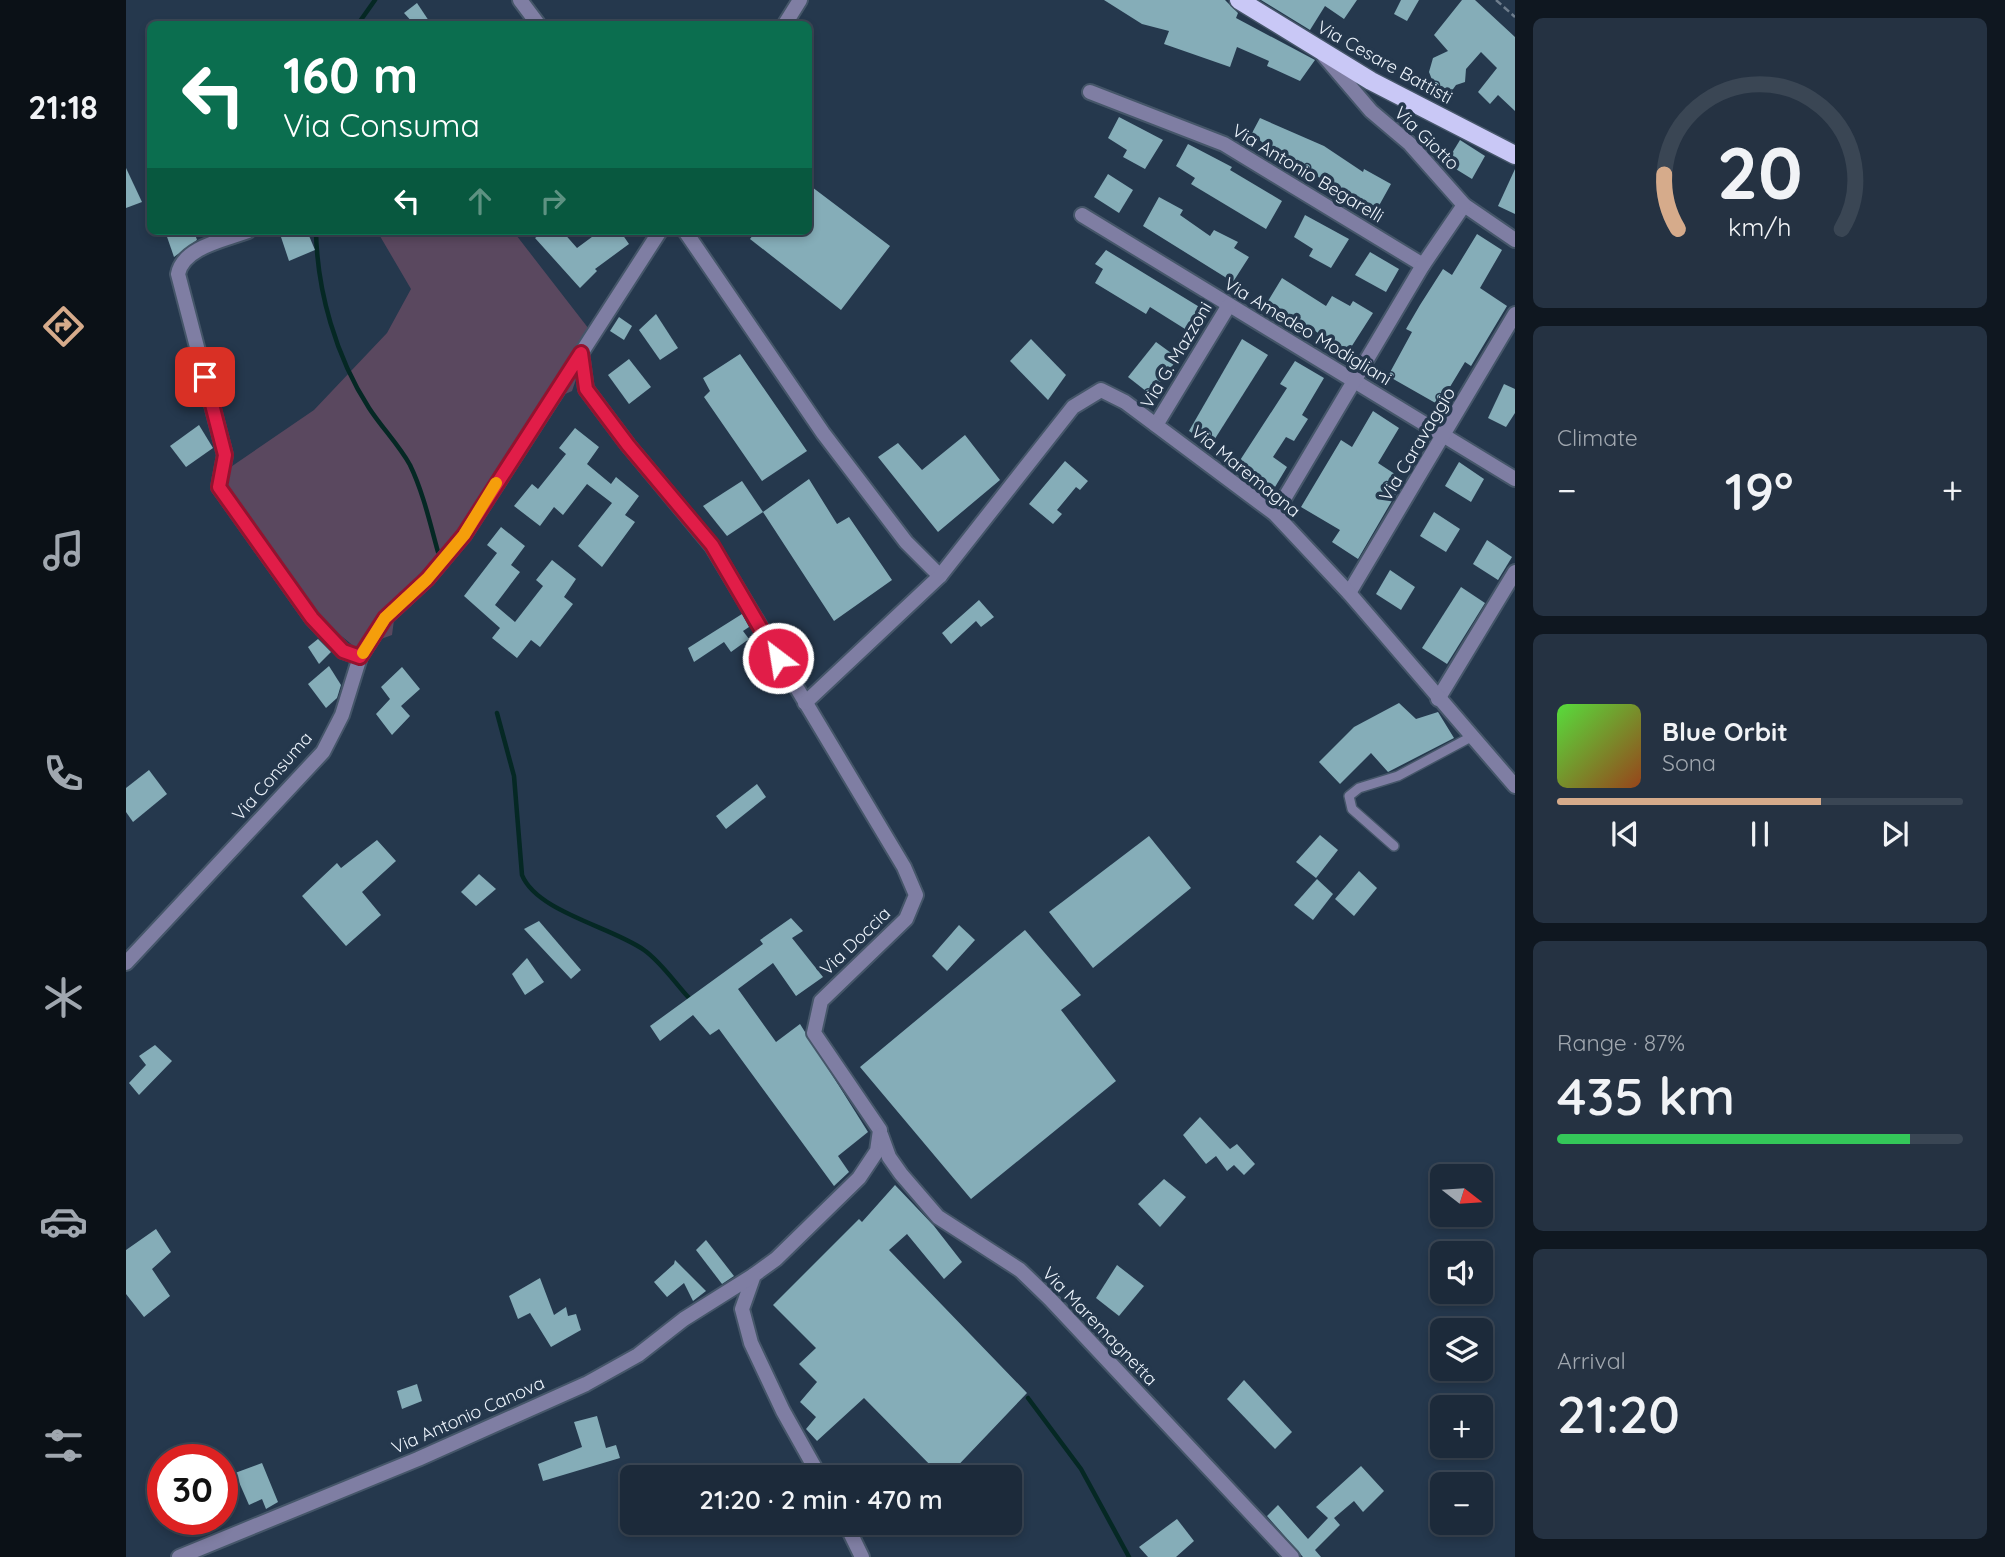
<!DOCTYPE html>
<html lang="en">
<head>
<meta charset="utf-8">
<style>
	body { margin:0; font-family:Quicksand,sans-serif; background:#253242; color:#f1f3f6; height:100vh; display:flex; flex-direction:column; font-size:26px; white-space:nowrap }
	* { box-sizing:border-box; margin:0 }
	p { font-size:23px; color:#a0a7af }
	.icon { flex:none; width:38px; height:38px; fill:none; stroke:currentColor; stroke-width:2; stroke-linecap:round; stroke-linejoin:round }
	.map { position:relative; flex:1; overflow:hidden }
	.panel { display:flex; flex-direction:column; gap:18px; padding:18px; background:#0f1720; width:490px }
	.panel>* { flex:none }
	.guide { position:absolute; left:21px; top:21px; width:665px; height:214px; border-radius:10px; box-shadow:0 4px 10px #0003,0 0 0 2px #3a4654; background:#0b6e4f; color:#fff; overflow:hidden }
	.needle { width:46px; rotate:107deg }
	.controls { position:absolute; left:1304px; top:1164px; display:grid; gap:14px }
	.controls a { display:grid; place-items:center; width:63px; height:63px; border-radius:10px; background:#1c2a3a; box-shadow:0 4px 10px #0003,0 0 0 2px #3a4654; font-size:35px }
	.speed { position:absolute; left:21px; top:1444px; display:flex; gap:14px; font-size:35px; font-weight:700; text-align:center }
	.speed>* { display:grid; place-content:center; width:91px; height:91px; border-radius:50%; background:#1c2a3a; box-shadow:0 4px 10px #0003,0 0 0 2px #3a4654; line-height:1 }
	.speed .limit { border:10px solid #d22; background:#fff; color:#111 }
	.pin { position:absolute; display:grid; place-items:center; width:60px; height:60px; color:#fff; margin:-30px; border-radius:14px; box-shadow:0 4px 10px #0006 }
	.me { position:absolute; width:77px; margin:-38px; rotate:329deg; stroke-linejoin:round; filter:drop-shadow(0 0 5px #0008) }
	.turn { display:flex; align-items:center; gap:24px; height:147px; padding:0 21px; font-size:32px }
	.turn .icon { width:91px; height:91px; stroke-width:2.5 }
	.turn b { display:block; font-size:49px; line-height:60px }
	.lanes { display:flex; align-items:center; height:66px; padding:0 21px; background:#0003; justify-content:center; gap:35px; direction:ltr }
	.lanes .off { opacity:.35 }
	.big { font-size:52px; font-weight:600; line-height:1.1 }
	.panel .tile { flex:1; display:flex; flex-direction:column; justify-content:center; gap:10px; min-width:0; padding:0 24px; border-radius:10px; background:#253242 }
	.panel .dial { align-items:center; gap:0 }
	.dial svg { height:182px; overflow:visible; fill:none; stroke:#3a4654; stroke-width:7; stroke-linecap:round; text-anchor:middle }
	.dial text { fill:#f1f3f6; stroke:none }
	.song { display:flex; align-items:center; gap:21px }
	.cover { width:84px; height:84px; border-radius:10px; background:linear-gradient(135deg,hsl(110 70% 55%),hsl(20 70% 35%)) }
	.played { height:7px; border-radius:4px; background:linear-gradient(90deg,#d6ab8b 65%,#3a4654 65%) }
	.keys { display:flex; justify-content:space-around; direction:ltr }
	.heat { display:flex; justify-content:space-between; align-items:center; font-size:38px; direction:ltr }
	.charge { height:10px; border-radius:5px; background:linear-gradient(90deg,#34c759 87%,#3a4654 0) }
	.trip { position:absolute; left:494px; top:1465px; width:402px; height:70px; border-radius:10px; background:#1c2a3a; box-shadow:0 4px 10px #0003,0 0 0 2px #3a4654; font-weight:600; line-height:70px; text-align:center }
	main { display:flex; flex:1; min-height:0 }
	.tabs { display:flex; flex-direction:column; width:126px; justify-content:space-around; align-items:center; background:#0b1117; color:#a0a7af }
	.tabs .icon { width:49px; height:49px }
	.tabs .current { color:#d6ab8b }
	.tabs b { font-size:32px; color:#f1f3f6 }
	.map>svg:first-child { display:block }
	.green { fill:#5a485f }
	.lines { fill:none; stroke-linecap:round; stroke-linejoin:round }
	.stream { stroke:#052824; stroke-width:4.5 }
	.building { fill:#85adb8 }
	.service-casing { stroke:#455669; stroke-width:12 }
	.minor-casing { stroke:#455669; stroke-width:18 }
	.primary-casing { stroke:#455669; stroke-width:21 }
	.path { stroke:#6e7d8d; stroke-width:2.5; stroke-dasharray:7 3.5; stroke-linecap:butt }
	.service { stroke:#7f7ea3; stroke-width:9 }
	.minor { stroke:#7f7ea3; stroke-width:14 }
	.primary { stroke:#c9c8f6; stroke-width:18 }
	.route-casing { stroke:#92132f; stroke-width:18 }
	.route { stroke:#e11d48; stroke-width:12 }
	.slow { stroke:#f59e0b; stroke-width:12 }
	.labels { text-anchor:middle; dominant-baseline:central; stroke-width:7; stroke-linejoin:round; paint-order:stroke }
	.street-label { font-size:18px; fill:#edf4fc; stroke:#25384d }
</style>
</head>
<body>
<main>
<nav class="tabs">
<b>21:18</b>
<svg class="icon current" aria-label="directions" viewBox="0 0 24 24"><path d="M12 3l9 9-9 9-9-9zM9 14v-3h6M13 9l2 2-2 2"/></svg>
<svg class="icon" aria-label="music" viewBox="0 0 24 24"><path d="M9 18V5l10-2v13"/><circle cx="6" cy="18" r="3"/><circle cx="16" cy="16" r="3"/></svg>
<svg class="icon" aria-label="phone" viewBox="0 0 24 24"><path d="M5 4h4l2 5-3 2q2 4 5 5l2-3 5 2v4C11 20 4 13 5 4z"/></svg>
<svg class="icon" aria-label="climate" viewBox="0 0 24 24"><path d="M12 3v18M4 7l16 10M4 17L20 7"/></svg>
<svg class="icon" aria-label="car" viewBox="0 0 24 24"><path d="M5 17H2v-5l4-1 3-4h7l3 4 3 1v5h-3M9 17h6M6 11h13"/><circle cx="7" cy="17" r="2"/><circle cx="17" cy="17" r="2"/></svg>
<svg class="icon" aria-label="filters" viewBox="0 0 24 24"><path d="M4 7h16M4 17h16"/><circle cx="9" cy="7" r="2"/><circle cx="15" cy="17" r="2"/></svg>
</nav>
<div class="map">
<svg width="1389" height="1557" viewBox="0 0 1389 1557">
	<rect width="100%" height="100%" fill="#25384d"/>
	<!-- green -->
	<path class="green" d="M 251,231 L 387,231 L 466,333 L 446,391 L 426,400 L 328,537 L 271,598 L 266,635 L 230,648 L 152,584 L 93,475 L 188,410 L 261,333 L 285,289 Z"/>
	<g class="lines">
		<!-- stream -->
		<g class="stream">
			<path d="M 232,24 L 249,0"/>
			<path d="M 190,231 C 191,291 210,357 243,408 C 256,428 273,445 284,465 C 297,492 304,523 312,552"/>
			<path d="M 371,713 L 388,776 L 396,875 C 411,912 486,927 518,950 C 535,962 549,983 563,998"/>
			<path d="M 902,1398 L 955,1469 L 1003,1557"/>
		</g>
	</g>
	<!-- building -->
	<g class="building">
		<path d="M 978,0 L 1099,0 L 1112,13 L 1110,18 L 1189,60 L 1174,81 L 1141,66 L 1143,61 L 1111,47 L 1104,67 L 1038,44 L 1043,31 L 1016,24 Z"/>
		<path d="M 1135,0 L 1231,0 L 1218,19 L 1199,6 L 1184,30 Z"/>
		<path d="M 1275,0 L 1293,0 L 1281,21 L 1268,14 Z"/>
		<path d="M 1336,0 L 1349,0 L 1389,37 L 1389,111 L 1372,95 L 1364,104 L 1352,92 L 1371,68 L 1355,52 L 1340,69 L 1339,82 L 1330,85 L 1322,96 L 1310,90 L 1303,72 L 1307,58 L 1322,51 L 1308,35 Z"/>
		<path d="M 291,3 L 305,24 L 288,24 L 278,13 Z"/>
		<path d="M 993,117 L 1037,140 L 1019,169 L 997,157 L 1001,150 L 982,138 Z"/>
		<path d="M 1134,118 L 1198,146 L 1237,172 L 1238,169 L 1265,184 L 1250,211 L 1162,159 L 1159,163 L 1126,133 Z"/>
		<path d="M 1334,140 L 1359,156 L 1346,179 L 1320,163 Z"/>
		<path d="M 1062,144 L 1106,167 L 1104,170 L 1156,201 L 1140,229 L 1065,184 L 1069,178 L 1050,166 Z"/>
		<path d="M 0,168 L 16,202 L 0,208 Z"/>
		<path d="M 1389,169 L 1389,214 L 1372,206 Z"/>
		<path d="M 982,174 L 1007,190 L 993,213 L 968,197 Z"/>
		<path d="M 682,184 L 764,246 L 715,310 L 624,239 L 630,231 L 682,231 Z"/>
		<path d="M 1033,197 L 1057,210 L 1054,215 L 1084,236 L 1088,230 L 1112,242 L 1108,248 L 1123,257 L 1107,282 L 1017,226 Z"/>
		<path d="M 1179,215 L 1223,239 L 1205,268 L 1183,256 L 1187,249 L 1168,237 Z"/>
		<path d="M 39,231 L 68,231 L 71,240 L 48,257 Z"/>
		<path d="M 153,231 L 181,231 L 189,250 L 163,261 Z"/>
		<path d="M 419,231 L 436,231 L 451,248 L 474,231 L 494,231 L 503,244 L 469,269 L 471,271 L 454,288 L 409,238 Z"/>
		<path d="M 1351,234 L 1376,250 L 1354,288 L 1381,306 L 1345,366 L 1339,362 L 1313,405 L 1262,376 L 1286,332 L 1280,329 L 1294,305 L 1317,269 L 1326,275 Z"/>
		<path d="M 980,250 L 1080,311 L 1067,334 L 1024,307 L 1020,314 L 969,283 L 977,269 L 969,264 Z"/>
		<path d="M 1244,252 L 1273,269 L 1260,292 L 1229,275 Z"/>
		<path d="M 1156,278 L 1200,306 L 1206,296 L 1224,306 L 1227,301 L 1247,313 L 1222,352 L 1142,301 Z"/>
		<path d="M 530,314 L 552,348 L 534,360 L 513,330 Z"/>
		<path d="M 493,317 L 506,326 L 498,340 L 484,331 Z"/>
		<path d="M 905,339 L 940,375 L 922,400 L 884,361 Z"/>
		<path d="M 1116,339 L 1142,355 L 1085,445 L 1063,431 Z"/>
		<path d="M 1030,342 L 1052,358 L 1025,395 L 1002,377 Z"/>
		<path d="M 614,354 L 681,451 L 636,481 L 578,397 L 584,391 L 577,378 Z"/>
		<path d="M 503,359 L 525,387 L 503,404 L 482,375 Z"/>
		<path d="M 1169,361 L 1198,378 L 1176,415 L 1182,419 L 1168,441 L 1160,437 L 1147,457 L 1161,467 L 1146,492 L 1109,468 L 1161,388 L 1154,384 Z"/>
		<path d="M 1378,384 L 1389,389 L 1389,413 L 1380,427 L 1362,418 Z"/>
		<path d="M 1247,411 L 1273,428 L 1252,463 L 1278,480 L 1232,559 L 1206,542 L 1214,530 L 1175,507 L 1215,440 L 1226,447 Z"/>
		<path d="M 73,425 L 87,448 L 60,467 L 44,446 Z"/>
		<path d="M 449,428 L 473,447 L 461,464 L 485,484 L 490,477 L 513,496 L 499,515 L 509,522 L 476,567 L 452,546 L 486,503 L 461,484 L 437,515 L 428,507 L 414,526 L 388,506 L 406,484 L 412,489 L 440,454 L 433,448 Z"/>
		<path d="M 839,435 L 874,480 L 812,532 L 752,457 L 772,443 L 796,470 Z"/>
		<path d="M 939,461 L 962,481 L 954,490 L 950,487 L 931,510 L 936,514 L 927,524 L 903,504 Z"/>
		<path d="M 1333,462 L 1358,479 L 1345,502 L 1319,486 Z"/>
		<path d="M 683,479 L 711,524 L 723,517 L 766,580 L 708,621 L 637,512 Z"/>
		<path d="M 616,481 L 637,512 L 601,536 L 577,506 Z"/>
		<path d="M 1308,512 L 1334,529 L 1320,552 L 1294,536 Z"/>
		<path d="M 375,527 L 399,546 L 385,565 L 394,572 L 369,605 L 389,622 L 417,586 L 410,580 L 426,560 L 450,579 L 438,597 L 447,604 L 414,647 L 405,640 L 391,658 L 366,638 L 374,628 L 338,596 L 371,553 L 361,545 Z"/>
		<path d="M 1361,540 L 1386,557 L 1372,580 L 1347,564 Z"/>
		<path d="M 1264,570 L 1289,587 L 1275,610 L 1250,594 Z"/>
		<path d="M 1335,587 L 1359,603 L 1321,664 L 1296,648 Z"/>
		<path d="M 853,600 L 868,617 L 855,627 L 850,621 L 825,644 L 816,633 Z"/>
		<path d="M 616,614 L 623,627 L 617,631 L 623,639 L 605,652 L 598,642 L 568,662 L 562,648 Z"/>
		<path d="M 192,639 L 205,652 L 193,664 L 182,647 Z"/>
		<path d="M 203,666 L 215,685 L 211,698 L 200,708 L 182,684 Z"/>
		<path d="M 276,667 L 294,689 L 275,706 L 284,716 L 266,735 L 250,714 L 264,699 L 255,687 Z"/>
		<path d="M 1273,703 L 1290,719 L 1312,712 L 1328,738 L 1262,772 L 1245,753 L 1214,784 L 1193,762 L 1228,727 Z"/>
		<path d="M 23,770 L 41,794 L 7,822 L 0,812 L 0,788 Z"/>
		<path d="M 631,784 L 640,797 L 600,829 L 590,816 Z"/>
		<path d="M 1194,835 L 1212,850 L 1190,878 L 1170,862 Z"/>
		<path d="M 1023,836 L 1065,888 L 967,968 L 923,912 Z"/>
		<path d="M 251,840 L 270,861 L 236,892 L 255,915 L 220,946 L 176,896 L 211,863 L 215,868 Z"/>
		<path d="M 1233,871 L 1251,888 L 1228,916 L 1209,899 Z"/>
		<path d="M 353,874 L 370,889 L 350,906 L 335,892 Z"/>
		<path d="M 1191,879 L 1207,894 L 1187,920 L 1168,905 Z"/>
		<path d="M 665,918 L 677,931 L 666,938 L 697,977 L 670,996 L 647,963 L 612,989 L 650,1042 L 674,1024 L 742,1132 L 712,1156 L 723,1172 L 708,1186 L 593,1029 L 584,1035 L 567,1015 L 534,1041 L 524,1026 L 637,944 L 634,940 Z"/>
		<path d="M 413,921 L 455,970 L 445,979 L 398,929 Z"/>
		<path d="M 833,925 L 849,940 L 821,971 L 806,956 Z"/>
		<path d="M 899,930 L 955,995 L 935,1010 L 990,1081 L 845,1199 L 734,1067 Z"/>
		<path d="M 401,958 L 418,982 L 399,995 L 386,974 Z"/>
		<path d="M 29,1045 L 46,1061 L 13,1095 L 3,1083 L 20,1065 L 13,1056 Z"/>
		<path d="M 1074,1117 L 1104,1149 L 1111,1144 L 1129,1164 L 1118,1175 L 1108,1165 L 1101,1171 L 1090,1156 L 1080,1164 L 1057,1135 Z"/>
		<path d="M 1038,1179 L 1060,1197 L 1034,1227 L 1012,1204 Z"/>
		<path d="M 769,1185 L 808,1226 L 836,1262 L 818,1279 L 781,1234 L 763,1250 L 901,1393 L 821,1477 L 816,1477 L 738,1398 L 691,1441 L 680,1429 L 690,1417 L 674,1402 L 691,1382 L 673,1364 L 690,1348 L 647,1305 L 733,1219 L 736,1222 Z"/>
		<path d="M 30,1229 L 45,1252 L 26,1269 L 44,1296 L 18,1317 L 0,1294 L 0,1250 Z"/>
		<path d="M 580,1240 L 608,1276 L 596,1284 L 570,1250 Z"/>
		<path d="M 549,1260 L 580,1291 L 567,1301 L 558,1283 L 541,1297 L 528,1282 L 548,1264 Z"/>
		<path d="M 991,1265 L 1018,1286 L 993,1316 L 970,1298 Z"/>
		<path d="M 414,1278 L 428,1315 L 440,1307 L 442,1316 L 450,1314 L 455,1330 L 425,1347 L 404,1313 L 392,1319 L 383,1296 Z"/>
		<path d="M 1118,1380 L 1166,1432 L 1149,1449 L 1101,1399 Z"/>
		<path d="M 291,1384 L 296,1401 L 276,1409 L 271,1391 Z"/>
		<path d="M 471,1416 L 480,1448 L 490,1445 L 494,1458 L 417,1481 L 412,1464 L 456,1447 L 448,1422 Z"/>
		<path d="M 136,1463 L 152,1502 L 140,1509 L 136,1499 L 123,1505 L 109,1473 Z"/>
		<path d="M 1235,1466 L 1258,1491 L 1237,1512 L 1228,1501 L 1208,1518 L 1214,1525 L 1189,1550 L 1195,1557 L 1177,1557 L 1141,1516 L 1152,1505 L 1182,1539 L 1202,1518 L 1190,1507 Z"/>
		<path d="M 1051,1519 L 1068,1541 L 1050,1557 L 1022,1557 L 1013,1547 Z"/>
	</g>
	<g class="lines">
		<!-- service casing -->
		<g class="service-casing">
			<path id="service" d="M 1268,846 L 1226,809 L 1223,796 L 1233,788 L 1272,776 L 1345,737"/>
		</g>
		<!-- minor casing -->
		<g class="minor-casing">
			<g id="minor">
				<path d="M 394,0 L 412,24"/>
				<path d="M 659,24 L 674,0"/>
				<path d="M 1198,56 L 1245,111 L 1284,144 L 1338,205 L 1389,240"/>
				<path d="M 964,92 L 1098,144 L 1297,265"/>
				<path d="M 956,215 L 1389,479"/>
				<path d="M 122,231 C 99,240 57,247 52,274 L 99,455 L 93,487 L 186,618 L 217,651 L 234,657"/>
				<path d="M 559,231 L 697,433 L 780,542 L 814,576"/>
				<path d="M 455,353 L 460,389 L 502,445 L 586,546 L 778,867 L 790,895 L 780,919 L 695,1001 L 688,1033 L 754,1130 L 751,1151 L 733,1178 L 650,1259 L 628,1275 L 616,1309 L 625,1343 L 657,1411 L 694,1477"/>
				<path d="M 1030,425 L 1103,305"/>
				<path d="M 1149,514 L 1297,265 L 1338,205"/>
				<path d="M 1223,593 L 1389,314"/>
				<path d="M 1312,699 L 1389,572"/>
				<path d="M 679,703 L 814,576 L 947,407 L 975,390 L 999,402 L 1149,514 L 1223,593 L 1389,786"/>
				<path d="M 0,963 L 197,752 L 216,715 L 234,657 L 259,618 L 301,579 L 338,535 L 534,231"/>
				<path d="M 755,1135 L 763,1157 L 775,1174 L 812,1217 L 894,1270 L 924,1299 L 1166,1557"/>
				<path d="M 719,1522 L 736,1557"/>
				<path d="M 53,1557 L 292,1459 L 460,1384 L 512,1355 L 558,1319 L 628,1275"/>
			</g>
		</g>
		<!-- primary casing -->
		<g class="primary-casing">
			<path id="primary" d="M 1113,0 L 1245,81 L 1389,155"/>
		</g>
		<!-- path -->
		<path class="path" d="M 1370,0 L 1389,17"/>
		<!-- service -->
		<use href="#service" class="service"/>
		<!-- minor -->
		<use href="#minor" class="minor"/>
		<!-- primary -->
		<use href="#primary" class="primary"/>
	</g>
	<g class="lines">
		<!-- route casing -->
		<g class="route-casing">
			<path id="route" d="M 79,377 L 99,455 L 93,487 L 186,618 L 217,651 L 234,657 L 259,618 L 301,579 L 338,535 L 455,353 L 460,389 L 502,445 L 586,545 L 652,658"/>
		</g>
		<!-- route -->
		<use href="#route" class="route"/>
		<!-- slow -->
		<path class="slow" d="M 237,653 L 259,618 L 301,579 L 338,535 L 370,483"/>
	</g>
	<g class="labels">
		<!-- street labels -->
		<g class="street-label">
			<text transform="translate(1259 62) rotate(29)">Via Cesare Battisti</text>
			<text transform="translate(1301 138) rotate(44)">Via Giotto</text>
			<text transform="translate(1182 173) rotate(31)">Via Antonio Begarelli</text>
			<text transform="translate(1182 331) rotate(31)">Via Amedeo Modigliani</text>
			<text transform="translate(1050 355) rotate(-59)">Via G. Mazzoni</text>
			<text transform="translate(1291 444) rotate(-59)">Via Caravaggio</text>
			<text transform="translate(1120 471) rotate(39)">Via Maremagna</text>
			<text transform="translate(146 776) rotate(-49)">Via Consuma</text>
			<text transform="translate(729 941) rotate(-44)">Via Doccia</text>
			<text transform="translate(974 1326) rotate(46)">Via Maremagnetta</text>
			<text transform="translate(342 1415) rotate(-24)">Via Antonio Canova</text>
		</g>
	</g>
</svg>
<div class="controls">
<a><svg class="needle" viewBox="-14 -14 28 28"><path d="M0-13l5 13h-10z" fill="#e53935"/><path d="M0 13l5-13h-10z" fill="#a0a7af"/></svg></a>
<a><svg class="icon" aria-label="sound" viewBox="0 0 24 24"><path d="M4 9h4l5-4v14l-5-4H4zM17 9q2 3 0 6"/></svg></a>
<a><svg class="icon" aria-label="layers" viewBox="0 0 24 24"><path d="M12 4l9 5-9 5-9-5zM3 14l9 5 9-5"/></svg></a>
<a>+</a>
<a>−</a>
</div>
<div class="speed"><div class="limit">30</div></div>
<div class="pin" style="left:79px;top:377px;background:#d93025"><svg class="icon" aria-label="arrive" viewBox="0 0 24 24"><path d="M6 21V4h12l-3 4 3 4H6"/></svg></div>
<svg class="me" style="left:652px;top:658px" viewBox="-20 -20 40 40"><circle r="17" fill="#e11d48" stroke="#fff" stroke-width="3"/><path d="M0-11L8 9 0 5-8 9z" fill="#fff"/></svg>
<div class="trip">21:20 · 2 min · 470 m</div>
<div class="guide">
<div class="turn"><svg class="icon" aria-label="left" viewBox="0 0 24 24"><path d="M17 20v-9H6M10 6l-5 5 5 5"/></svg><div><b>160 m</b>Via Consuma</div></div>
<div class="lanes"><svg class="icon" aria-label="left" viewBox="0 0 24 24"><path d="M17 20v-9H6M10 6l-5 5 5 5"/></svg><svg class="icon off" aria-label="ahead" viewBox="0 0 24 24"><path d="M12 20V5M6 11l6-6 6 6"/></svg><svg class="icon off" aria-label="right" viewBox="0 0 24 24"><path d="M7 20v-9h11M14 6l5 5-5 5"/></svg></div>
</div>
</div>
<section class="panel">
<div class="tile dial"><svg viewBox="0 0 100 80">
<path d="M14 69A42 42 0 1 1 86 69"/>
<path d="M14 69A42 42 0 0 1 8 45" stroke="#d6ab8b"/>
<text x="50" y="56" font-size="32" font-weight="700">20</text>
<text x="50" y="72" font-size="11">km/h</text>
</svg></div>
<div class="tile"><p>Climate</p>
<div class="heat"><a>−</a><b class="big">19°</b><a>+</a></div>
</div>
<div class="tile">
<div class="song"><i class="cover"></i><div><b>Blue Orbit</b><p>Sona</p></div></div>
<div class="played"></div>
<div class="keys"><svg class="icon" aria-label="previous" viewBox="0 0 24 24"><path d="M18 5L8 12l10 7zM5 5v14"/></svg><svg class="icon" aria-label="pause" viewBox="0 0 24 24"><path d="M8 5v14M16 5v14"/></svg><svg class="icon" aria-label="next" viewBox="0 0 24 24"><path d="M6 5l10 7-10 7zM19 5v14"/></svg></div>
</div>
<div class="tile"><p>Range · 87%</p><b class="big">435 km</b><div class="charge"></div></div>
<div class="tile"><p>Arrival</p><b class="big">21:20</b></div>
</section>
</main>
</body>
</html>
